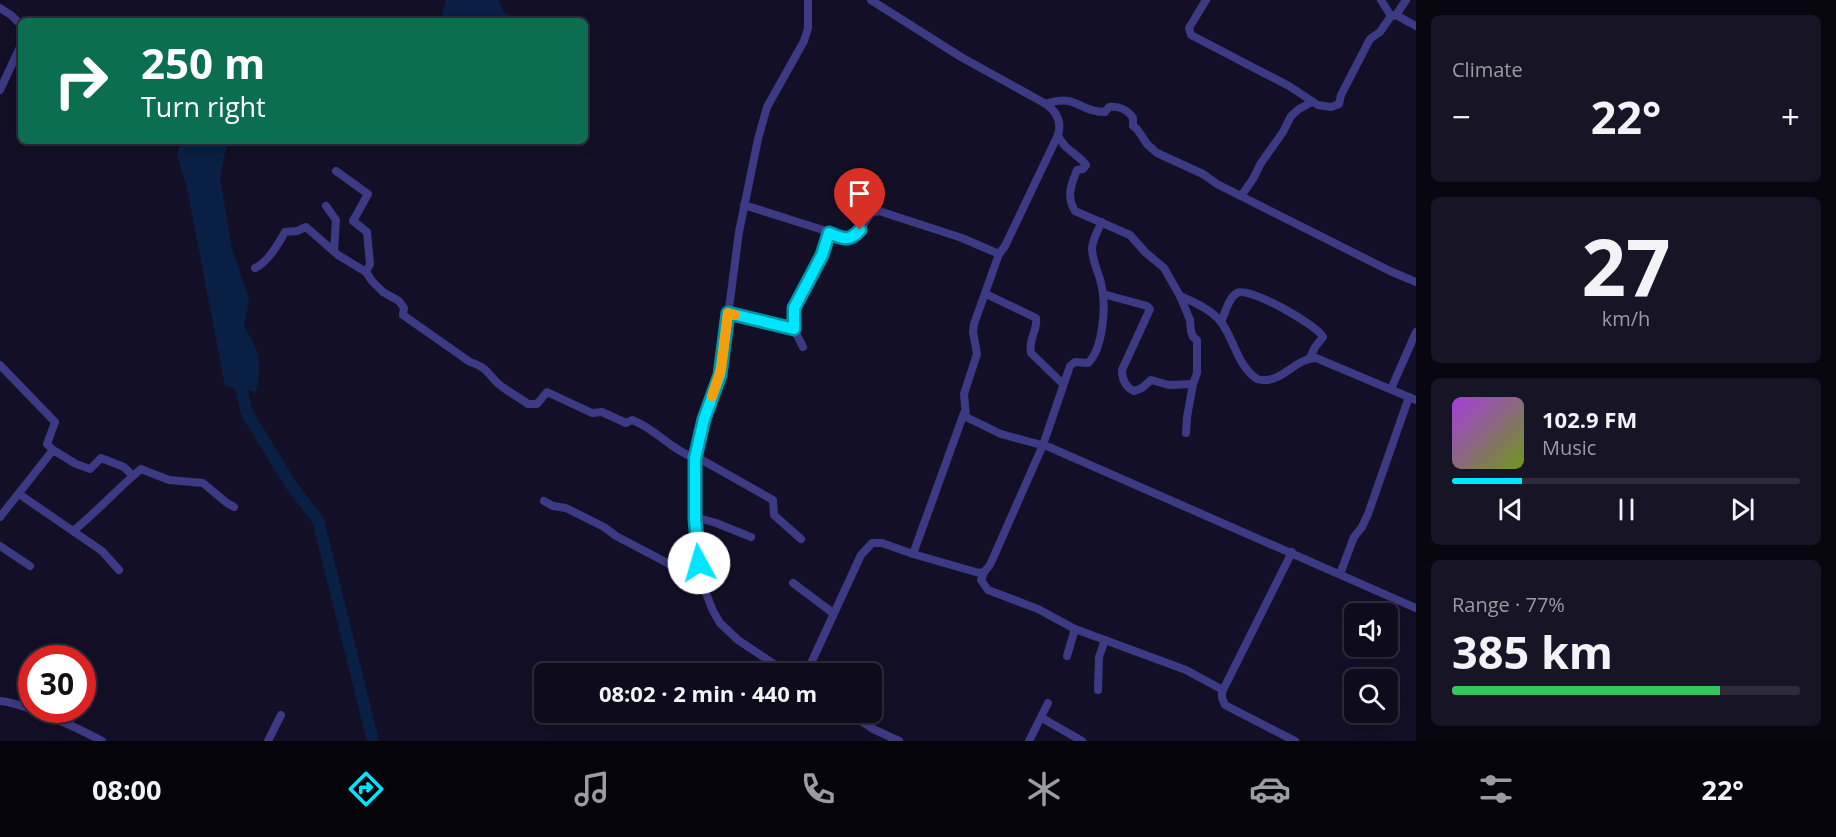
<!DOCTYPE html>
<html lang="en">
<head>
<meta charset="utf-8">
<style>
	body { margin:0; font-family:"Open Sans",sans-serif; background:#171425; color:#f1f3f6; height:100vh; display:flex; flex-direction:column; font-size:22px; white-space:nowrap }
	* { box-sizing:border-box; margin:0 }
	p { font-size:20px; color:#9b9ba3 }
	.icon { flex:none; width:33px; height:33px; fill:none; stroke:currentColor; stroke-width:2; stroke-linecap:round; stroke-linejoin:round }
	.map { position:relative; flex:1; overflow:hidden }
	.details { display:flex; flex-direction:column; gap:15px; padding:15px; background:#08060f; width:420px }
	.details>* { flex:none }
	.guide { position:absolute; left:18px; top:18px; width:570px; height:126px; border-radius:9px; box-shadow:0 3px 15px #0003,0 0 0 2px #2e2b3b; background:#0b6e4f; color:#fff; overflow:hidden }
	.fabs { position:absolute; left:1344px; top:603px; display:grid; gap:12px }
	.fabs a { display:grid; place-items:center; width:54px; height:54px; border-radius:9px; background:#0e0b1c; box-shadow:0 3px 15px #0003,0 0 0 2px #2e2b3b; font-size:30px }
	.speed { position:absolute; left:18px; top:645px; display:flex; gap:12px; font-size:30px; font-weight:700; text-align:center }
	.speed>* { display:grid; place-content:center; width:78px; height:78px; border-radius:50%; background:#0e0b1c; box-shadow:0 3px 15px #0003,0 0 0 2px #2e2b3b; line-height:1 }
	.speed .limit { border:9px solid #d22; background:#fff; color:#111 }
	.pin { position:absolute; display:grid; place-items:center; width:51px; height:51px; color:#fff; margin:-62px -26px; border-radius:50% 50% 50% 0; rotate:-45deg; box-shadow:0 0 6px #0007 }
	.pin .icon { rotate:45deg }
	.me { position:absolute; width:66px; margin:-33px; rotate:354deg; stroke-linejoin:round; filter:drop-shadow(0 0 4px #0008) }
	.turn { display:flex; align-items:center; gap:21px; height:126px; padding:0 24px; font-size:27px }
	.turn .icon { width:78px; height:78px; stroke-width:2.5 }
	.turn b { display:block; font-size:42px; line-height:51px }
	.big { font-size:45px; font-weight:700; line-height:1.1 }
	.details .card { flex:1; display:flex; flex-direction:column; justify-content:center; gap:9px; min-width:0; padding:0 21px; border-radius:9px; background:#171425 }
	.details .dial { align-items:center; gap:0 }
	.dial b { font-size:78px; line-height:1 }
	.song { display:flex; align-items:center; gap:18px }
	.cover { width:72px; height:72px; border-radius:9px; background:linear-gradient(135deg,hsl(280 70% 55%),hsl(80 70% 35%)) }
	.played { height:6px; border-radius:3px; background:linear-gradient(90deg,#00e5ff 20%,#2e2b3b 20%) }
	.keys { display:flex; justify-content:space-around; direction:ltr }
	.heat { display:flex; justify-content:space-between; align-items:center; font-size:33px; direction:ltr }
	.charge { height:9px; border-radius:4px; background:linear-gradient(90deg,#34c759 77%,#2e2b3b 0) }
	.trip { position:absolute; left:534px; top:663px; width:348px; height:60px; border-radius:9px; background:#0e0b1c; box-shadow:0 3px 15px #0003,0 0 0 2px #2e2b3b; font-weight:700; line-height:60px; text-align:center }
	.tabs { display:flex; height:96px; justify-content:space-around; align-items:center; background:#06040b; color:#9b9ba3 }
	.tabs .icon { width:42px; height:42px }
	.tabs .selected { color:#00e5ff }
	.tabs b { font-size:27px; color:#f1f3f6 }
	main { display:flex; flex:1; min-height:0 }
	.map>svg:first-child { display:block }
	.water { fill:#0a1f44 }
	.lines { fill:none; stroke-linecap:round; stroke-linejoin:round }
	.river { stroke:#0a1f44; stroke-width:12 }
	.street { stroke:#3d3a85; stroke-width:8 }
	.route-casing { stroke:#0095a6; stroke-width:15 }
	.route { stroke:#00e5ff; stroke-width:10 }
	.slow { stroke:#f59e0b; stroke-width:10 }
</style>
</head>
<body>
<main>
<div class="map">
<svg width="1416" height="741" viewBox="0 0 1416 741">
	<rect width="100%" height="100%" fill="#130f26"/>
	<!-- water -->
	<g class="water">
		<path d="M 446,0 L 499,0 L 503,11 L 518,21 L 440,21 Z"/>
		<path d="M 180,141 L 228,141 L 220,177 L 232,248 L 249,299 L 244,327 C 261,352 262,363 256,392 L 225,386 L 187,188 L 177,155 Z"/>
	</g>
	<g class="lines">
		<!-- river -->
		<path class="river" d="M 238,376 L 247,413 L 291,485 L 318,520 L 373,741"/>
		<!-- street -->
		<g class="street">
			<path d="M 871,0 L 961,57 L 1046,104 C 1057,112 1062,122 1058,135 L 1005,246 L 999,254 L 974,324 L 973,332 L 977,354 L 964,394 L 966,417 L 1001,434 L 1049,447 L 1416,608"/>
			<path d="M 1206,0 L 1189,28 L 1191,35 L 1289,86 L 1318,105 L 1331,107 L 1339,104 L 1341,95 L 1370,39 L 1380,32 L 1391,16 L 1396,15 L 1416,26"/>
			<path d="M 1381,0 L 1391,16"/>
			<path d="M 0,8 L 11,15 L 21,25"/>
			<path d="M 1396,15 L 1406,0"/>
			<path d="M 0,90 L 21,45"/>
			<path d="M 1046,104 C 1077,93 1078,112 1105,112 L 1109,107 C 1119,106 1128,110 1133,118 L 1133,126 L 1137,129 L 1147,144 L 1157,153 L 1203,174 L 1217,184 L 1390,271 L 1416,282"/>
			<path d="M 1058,135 C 1063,149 1077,153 1086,165 L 1083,169 L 1077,170 C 1071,185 1066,196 1075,211 L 1130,235 L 1145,252 L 1164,268 L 1180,296 L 1190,320 L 1191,331 L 1193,337 L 1197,340 L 1197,373 L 1193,384 L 1187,417 L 1186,433"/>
			<path d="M 336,171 L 368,194 L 353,221 L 367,232 L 370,264 L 366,272"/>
			<path d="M 1241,196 L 1253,179 L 1261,163 L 1283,132 L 1291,116 L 1299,109 L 1312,102"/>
			<path d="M 744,205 L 820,229 L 845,240 L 852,238 L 860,230 L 871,213 L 879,211 L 962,238 L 999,254"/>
			<path d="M 326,206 L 336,220 L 334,251"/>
			<path d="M 255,268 C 267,263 279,243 285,232 L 297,231 L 306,227 L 338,255 L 366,272 L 372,281 L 383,292 L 399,301 L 404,308 L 403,315 L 470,362 C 492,369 489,379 504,388 C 512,394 520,398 528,404 L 537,404 L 547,392 L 592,413 L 602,412 L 626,423 L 632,420 C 655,428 671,450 695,458"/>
			<path d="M 986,294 L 1036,318 C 1038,330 1028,339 1031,353 L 1063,384"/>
			<path d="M 1103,294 L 1147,306 L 1150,309 L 1122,370 C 1122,380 1125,387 1134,391 L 1142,388 L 1151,380 L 1169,385 L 1193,384"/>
			<path d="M 1180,296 C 1194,302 1212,310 1221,322 C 1234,339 1238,367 1257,379 C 1281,386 1294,358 1316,358 L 1416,400"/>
			<path d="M 728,313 L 794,329"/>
			<path d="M 1221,322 C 1225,314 1228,298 1237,293 C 1249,286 1317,325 1323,337 L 1315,347 L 1310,358"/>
			<path d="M 803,347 L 794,329 L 793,313 L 822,255 L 829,233"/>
			<path d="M 0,365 L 55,422 L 47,444 L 53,450 L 0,517"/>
			<path d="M 1391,389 L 1416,332"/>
			<path d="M 53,450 L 76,464 L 90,469 L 101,458 L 124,467 L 132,475"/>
			<path d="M 695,456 L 773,500 L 774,515 L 801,539"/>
			<path d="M 19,494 L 102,551 L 119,570"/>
			<path d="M 544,501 L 553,506 L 566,508 L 604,527 L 616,536 L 696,578"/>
			<path d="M 695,517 L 716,523 L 751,537"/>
			<path d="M 73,531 C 97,512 118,488 141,469 L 169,480 L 203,483 L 227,503 L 234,507"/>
			<path d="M 0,546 L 30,566"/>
			<path d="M 913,554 L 964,413"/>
			<path d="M 984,572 L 981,580 L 988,590 L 1038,609 L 1075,629 L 1186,670 L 1223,690 L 1292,552"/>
			<path d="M 1340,574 L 1354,537 L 1362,527 L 1368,514 L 1409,397"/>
			<path d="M 793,583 L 833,613"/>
			<path d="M 1067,656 L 1075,629"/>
			<path d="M 789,674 L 738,640 L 720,623 L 713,611 L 706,593 L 696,578 L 699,563 L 694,508 L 695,458 L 697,443 L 721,369 L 739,232 L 758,139 L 767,107 L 804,41 L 808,28 L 808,0"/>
			<path d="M 806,674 L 861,555 L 872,543 L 882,543 L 913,554 L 979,573 L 984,572 L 990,565 L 1043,445 L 1070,366 L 1075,362 L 1088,363 C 1103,349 1106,307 1102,288 C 1100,274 1092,262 1092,248 C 1093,238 1098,230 1102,222"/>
			<path d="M 1098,690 L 1099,657 L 1105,640"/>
			<path d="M 1222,690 L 1222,698 L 1225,705 L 1295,741"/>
			<path d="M 0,701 C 24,703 80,729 102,741"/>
			<path d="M 847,712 L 873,729 L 899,741"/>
			<path d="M 1042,718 L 1082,741"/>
			<path d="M 268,741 L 281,715"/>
			<path d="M 1029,741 L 1048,703"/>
		</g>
	</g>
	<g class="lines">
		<!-- route casing -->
		<g class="route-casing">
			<path id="route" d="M 699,563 L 695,519 L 695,458 L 704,419 L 720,375 L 728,313 L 794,329 L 794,308 L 822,255 L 829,233 C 843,239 849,242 860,230"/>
		</g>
		<!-- route -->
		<use href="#route" class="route"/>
		<!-- slow -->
		<path class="slow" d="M 712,396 L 721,369 L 728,313 L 735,315"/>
	</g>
</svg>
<div class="fabs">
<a><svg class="icon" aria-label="sound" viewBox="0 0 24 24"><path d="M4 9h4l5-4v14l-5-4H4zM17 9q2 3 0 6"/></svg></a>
<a><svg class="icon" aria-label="search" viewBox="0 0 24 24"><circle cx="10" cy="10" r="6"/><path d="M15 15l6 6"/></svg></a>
</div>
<div class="speed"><div class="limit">30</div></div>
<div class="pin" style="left:860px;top:230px;background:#d93025"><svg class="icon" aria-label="arrive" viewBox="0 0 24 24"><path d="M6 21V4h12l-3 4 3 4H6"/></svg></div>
<svg class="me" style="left:699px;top:563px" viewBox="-20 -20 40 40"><circle r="19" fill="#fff"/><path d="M0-13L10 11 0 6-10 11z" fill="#00e5ff"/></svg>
<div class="trip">08:02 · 2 min · 440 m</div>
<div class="guide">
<div class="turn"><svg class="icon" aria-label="right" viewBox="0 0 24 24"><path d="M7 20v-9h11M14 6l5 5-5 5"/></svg><div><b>250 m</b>Turn right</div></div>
</div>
</div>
<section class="details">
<div class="card"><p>Climate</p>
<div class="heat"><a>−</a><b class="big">22°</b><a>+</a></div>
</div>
<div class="card dial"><b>27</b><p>km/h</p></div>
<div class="card">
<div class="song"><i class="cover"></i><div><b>102.9 FM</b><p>Music</p></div></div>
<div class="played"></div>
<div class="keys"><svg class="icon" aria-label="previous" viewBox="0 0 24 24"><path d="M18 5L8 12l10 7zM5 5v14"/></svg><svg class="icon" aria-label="pause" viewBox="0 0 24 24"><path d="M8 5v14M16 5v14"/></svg><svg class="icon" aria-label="next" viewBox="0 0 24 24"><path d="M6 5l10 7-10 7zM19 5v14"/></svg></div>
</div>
<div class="card"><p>Range · 77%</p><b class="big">385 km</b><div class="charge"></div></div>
</section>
</main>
<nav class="tabs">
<b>08:00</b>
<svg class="icon selected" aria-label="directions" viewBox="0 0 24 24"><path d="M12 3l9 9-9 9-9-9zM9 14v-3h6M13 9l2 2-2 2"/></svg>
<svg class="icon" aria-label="music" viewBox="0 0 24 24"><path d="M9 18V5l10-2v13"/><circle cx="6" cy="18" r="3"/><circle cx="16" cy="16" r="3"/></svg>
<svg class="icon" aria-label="phone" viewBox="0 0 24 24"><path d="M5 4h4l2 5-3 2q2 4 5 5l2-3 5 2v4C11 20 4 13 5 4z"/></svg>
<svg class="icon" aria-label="climate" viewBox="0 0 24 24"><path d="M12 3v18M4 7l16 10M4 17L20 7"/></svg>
<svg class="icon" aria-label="car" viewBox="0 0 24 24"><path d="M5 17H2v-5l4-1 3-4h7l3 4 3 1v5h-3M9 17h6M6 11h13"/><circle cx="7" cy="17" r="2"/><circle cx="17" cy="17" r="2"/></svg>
<svg class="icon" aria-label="filters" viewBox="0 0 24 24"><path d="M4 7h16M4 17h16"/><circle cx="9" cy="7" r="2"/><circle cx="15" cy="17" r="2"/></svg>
<b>22°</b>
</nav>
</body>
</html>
